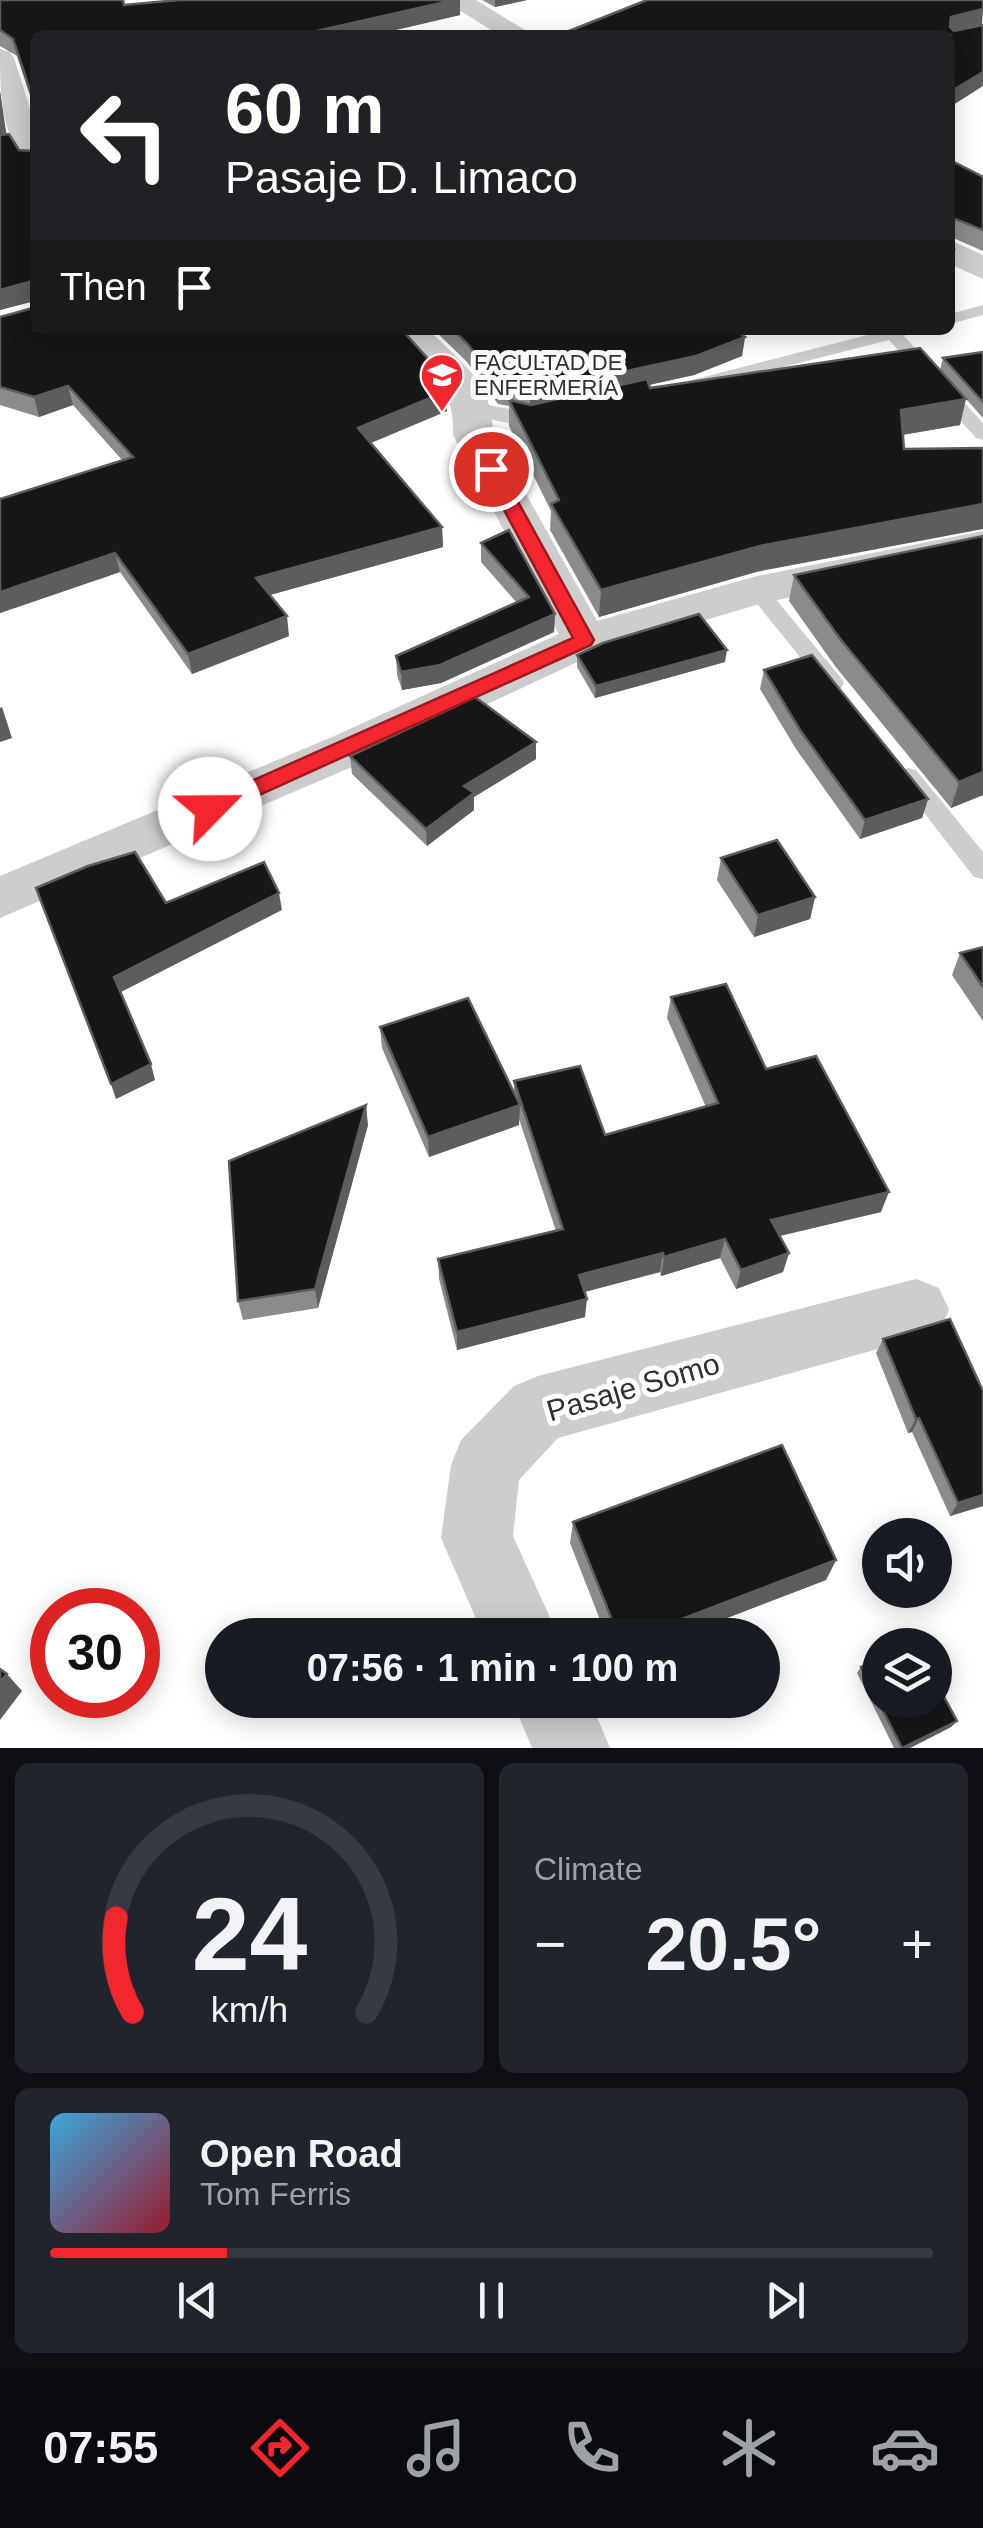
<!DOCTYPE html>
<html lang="en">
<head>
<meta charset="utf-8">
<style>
	body { margin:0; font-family:Arial,sans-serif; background:#20242c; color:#f1f3f6; height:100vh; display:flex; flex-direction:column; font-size:38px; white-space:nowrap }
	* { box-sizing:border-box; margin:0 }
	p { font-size:32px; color:#9ea1a6 }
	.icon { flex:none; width:55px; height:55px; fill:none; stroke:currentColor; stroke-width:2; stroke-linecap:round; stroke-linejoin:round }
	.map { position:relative; height:1748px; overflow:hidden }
	.sheet { display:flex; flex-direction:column; gap:15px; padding:15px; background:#0d0f14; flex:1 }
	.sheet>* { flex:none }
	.hud { position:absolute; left:30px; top:30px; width:925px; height:305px; border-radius:15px; box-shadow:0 5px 25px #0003; background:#202124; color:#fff; overflow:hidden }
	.fabs { position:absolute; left:862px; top:1518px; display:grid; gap:20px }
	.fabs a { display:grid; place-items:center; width:90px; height:90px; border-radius:50%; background:#171b24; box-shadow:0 5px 25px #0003; font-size:50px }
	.speed { position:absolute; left:30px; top:1588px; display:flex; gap:20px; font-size:50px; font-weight:700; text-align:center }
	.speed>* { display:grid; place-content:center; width:130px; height:130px; border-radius:50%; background:#171b24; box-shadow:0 5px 25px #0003; line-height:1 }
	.speed .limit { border:15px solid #d22; background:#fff; color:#111 }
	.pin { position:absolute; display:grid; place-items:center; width:85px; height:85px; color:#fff; margin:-42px; border:5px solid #fff; border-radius:50%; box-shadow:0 2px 10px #0007 }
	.me { position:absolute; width:110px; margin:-55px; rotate:67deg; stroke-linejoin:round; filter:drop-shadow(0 0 8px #0008) }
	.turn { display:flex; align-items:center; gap:35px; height:210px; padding:0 30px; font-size:45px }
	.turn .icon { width:130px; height:130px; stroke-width:2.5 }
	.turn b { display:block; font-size:70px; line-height:85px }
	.then { display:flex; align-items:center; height:95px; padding:0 30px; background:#0003; gap:20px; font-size:38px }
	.big { font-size:75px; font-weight:700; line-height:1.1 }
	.sheet .card { flex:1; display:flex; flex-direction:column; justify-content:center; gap:15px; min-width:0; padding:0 35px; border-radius:15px; background:#20242c }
	.sheet .dial { align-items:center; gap:0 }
	.dial svg { height:260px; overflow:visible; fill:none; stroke:#363941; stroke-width:7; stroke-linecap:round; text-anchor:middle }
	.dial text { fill:#f1f3f6; stroke:none }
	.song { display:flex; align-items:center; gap:30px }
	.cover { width:120px; height:120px; border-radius:15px; background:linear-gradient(135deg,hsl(200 70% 55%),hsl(350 70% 35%)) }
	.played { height:10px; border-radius:5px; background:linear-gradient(90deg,#f3262e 20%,#363941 20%) }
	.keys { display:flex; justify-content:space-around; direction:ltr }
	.heat { display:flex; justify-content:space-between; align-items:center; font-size:55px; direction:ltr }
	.sheet .tiles { flex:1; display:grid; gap:15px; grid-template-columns:1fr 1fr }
	.card:last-child { grid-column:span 2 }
	.trip { position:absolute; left:205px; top:1618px; width:575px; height:100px; border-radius:50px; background:#171b24; box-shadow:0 5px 25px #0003; font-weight:700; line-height:100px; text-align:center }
	.tabs { display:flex; height:160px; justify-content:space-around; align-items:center; background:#090b0e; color:#9ea1a6 }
	.tabs .icon { width:70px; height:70px }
	.tabs .selected { color:#f3262e }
	.tabs b { font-size:45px; color:#f1f3f6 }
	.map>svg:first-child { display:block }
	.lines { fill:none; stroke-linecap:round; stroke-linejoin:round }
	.service { fill:#cdcdcd; fill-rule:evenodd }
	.minor { fill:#cdcdcd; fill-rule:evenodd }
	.wall { fill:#8b8b8b }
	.shaded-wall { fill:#5d5d5d }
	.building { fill:#171717; stroke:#5d5d5d; stroke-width:2.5 }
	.route { fill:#f3262e; stroke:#9e191e; stroke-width:2.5 }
	.labels { text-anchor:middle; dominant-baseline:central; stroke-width:10; stroke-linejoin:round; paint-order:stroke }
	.far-poi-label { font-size:22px; fill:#303030; stroke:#fff; text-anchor:start }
	.near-street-label { font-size:30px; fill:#303030; stroke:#fff }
</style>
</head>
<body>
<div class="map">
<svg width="983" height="1748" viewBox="0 0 983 1748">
	<rect width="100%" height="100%" fill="#fff"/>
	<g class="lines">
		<!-- service -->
		<g class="service">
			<path d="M 983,305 L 983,315 L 950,324 L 950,314 Z"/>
			<path d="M 887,330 L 916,330 L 904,336 L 983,423 L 983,440 L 976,438 L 889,340 L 698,389 L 689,384 L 692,380 Z"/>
			<path d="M 474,402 C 489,406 546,414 551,418 C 529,434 492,419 467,412 L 467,404 Z"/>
			<path d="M 757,583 L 764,585 L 841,678 L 844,683 L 841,688 L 825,688 L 750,595 L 746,590 Z"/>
			<path d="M 908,768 L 916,770 L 983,852 L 983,879 L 974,877 L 900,782 L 896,776 Z"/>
		</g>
		<!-- minor -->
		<g class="minor">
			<path d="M 443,0 L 476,0 L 533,35 L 499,35 Z"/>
			<path d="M 0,49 L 10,52 L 14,58 L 35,124 L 35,166 L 24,164 C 0,127 0,92 0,49 Z"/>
			<path d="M 950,240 L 983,255 L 983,279 L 950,264 Z"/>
			<path d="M 391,330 L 429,330 C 463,364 494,384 493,435 L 597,621 L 757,576 L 983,531 L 983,557 L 763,603 L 601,651 L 366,761 L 0,918 L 0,876 L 332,737 L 559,634 L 453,435 C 456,378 420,372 391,330 Z"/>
			<path d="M 916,1279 L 939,1288 L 949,1310 L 939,1332 L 558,1438 L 519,1480 L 513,1536 L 558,1635 L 483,1635 L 441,1538 L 451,1465 L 461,1440 L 514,1386 L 538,1376 Z"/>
			<path d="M 512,1700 L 590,1700 L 610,1748 L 532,1748 Z"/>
		</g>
	</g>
	<!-- wall -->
	<g class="wall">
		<path d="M 0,0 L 124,5 L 179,0 L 460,0 L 460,15 L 374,35 L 35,35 L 35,330 L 447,391 L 447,411 L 370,443 L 442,527 L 443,547 L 270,595 L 289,636 L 192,674 L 120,572 L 0,613 L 0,499 L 122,460 L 73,405 L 39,417 L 0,405 L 0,317 L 33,308 L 33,301 L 0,310 L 0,91 L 6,135 L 19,150 L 33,151 L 35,111 L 17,56 L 0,46 Z"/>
		<path d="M 482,0 L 527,0 L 495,7 Z"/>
		<path d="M 950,160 L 983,177 L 983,251 L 951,237 Z"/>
		<path d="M 434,330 L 735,330 L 745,337 L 742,356 L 694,375 L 649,385 L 650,388 L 960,425 L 903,435 L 756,572 L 599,617 L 550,530 L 551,511 L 509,426 L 509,406 L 498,404 L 467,362 Z"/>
		<path d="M 983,352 L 983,418 L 940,370 L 943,358 Z"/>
		<path d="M 481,543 L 555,614 L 554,632 L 441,683 L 402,690 L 397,675 L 396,656 L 517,603 L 481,562 Z"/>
		<path d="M 794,575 L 983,795 L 951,808 L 835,666 L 789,601 Z"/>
		<path d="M 577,655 L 725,662 L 595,698 L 577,667 Z"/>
		<path d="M 764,670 L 928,799 L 922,818 L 860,839 L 796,749 L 760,689 Z"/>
		<path d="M 536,742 L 536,759 L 474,797 L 474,810 L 427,846 L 352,774 L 350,756 Z"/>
		<path d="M 721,858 L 815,897 L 810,919 L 754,937 L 717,880 Z"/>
		<path d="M 983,947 L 983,1021 L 952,975 L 960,953 Z"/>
		<path d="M 671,997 L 766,1069 L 881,1212 L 780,1236 L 789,1253 L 783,1272 L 736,1289 L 720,1258 L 661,1276 L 660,1272 L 584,1292 L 585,1317 L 457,1350 L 439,1279 L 438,1259 L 556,1231 L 519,1119 L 519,1125 L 429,1157 L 382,1048 L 380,1027 L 514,1093 L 514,1081 L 605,1135 L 706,1107 L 667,1018 Z"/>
		<path d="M 368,1125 L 318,1308 L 243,1320 L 238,1301 Z"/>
		<path d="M 883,1339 L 983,1506 L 950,1516 L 912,1432 L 908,1433 L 876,1353 Z"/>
		<path d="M 573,1522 L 836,1560 L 826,1580 L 683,1635 L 606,1635 L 570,1543 Z"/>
		<path d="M 861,1667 L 957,1721 L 951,1727 L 910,1748 L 894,1748 L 857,1673 Z"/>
	</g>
	<!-- shaded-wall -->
	<g class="shaded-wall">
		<path d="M 454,0 L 460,0 L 460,15 L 374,35 L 299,35 Z"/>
		<path d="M 495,0 L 527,0 L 495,7 Z"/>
		<path d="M 983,9 L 982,25 L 947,34 L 951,17 Z"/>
		<path d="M 983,72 L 983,86 L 950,107 L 950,92 Z"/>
		<path d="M 0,91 L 7,138 L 0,140 Z"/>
		<path d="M 33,281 L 35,301 L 0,310 L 0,290 Z"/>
		<path d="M 745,337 L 742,356 L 694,375 L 530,411 L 530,392 Z"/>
		<path d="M 68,386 L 73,405 L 39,417 L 34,397 Z"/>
		<path d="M 447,391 L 447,411 L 359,448 L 358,428 Z"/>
		<path d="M 966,399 L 960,425 L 895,436 L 901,410 Z"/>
		<path d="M 983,504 L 983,529 L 756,572 L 599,617 L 601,590 L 760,546 Z"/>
		<path d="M 442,527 L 443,547 L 259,598 L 256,578 Z"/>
		<path d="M 115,553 L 120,572 L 0,613 L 0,592 Z"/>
		<path d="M 555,614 L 554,632 L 441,683 L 402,690 L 401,672 Z"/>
		<path d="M 287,616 L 289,636 L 192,674 L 188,654 Z"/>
		<path d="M 727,650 L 725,662 L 595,698 L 596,686 Z"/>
		<path d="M 2,707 L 12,738 L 0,742 L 0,708 Z"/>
		<path d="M 536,742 L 536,759 L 474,797 L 474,810 L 427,846 L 426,829 L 464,786 Z"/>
		<path d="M 983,772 L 983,795 L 951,808 L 959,782 Z"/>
		<path d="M 928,799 L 922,818 L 860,839 L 865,820 Z"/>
		<path d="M 279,893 L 282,910 L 119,993 L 114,977 Z"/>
		<path d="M 815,897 L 810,919 L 754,937 L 758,915 Z"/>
		<path d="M 151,1064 L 155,1080 L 116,1099 L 111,1084 Z"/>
		<path d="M 366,1105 L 368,1125 L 318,1308 L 315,1289 Z"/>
		<path d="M 520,1105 L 519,1125 L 429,1157 L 428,1137 Z"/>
		<path d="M 889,1192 L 881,1212 L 766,1239 L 771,1220 Z"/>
		<path d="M 725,1239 L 720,1258 L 661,1276 L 664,1257 Z"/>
		<path d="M 663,1253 L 660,1272 L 577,1294 L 579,1275 Z"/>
		<path d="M 789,1253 L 783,1272 L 736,1289 L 741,1270 Z"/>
		<path d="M 587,1299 L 585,1317 L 457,1350 L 457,1332 Z"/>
		<path d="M 919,1418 L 912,1432 L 908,1433 L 916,1419 Z"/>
		<path d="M 983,1495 L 983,1506 L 950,1516 L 958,1503 Z"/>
		<path d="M 836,1560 L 826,1580 L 683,1635 L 640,1635 Z"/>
		<path d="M 7,1674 L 22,1691 L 0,1720 L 0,1682 Z"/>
		<path d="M 957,1721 L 951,1727 L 910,1748 L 903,1748 Z"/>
	</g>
	<!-- building -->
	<g class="building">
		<path d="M 0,0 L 123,0 L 124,5 L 179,0 L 454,0 L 299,35 L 35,35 L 35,330 L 402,330 L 439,371 L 447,391 L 358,428 L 442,527 L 256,578 L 287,616 L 188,654 L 115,553 L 0,592 L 0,499 L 133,457 L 68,386 L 34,397 L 0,387 L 0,317 L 33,308 L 33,281 L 0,290 L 0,135 L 9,134 L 19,150 L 33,151 L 35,105 L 13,39 L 0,30 Z"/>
		<path d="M 647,0 L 983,0 L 983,9 L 951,17 L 950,27 L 954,31 L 983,25 L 983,72 L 950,92 L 950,35 L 559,35 Z"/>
		<path d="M 950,160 L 983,177 L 983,230 L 953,218 L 951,245 L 954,249 L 950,250 Z"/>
		<path d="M 453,330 L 735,330 L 745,337 L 696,356 L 530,392 L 498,384 L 467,343 Z"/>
		<path d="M 920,348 L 966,399 L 901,410 L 904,449 L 983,448 L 983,504 L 760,546 L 601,590 L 551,504 L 559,500 L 509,400 L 531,405 L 647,379 L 650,388 Z"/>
		<path d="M 983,352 L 983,402 L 943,358 Z"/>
		<path d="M 509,530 L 555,614 L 440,665 L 401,672 L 396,656 L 529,597 L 481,543 Z"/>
		<path d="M 983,536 L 983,772 L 959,782 L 841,640 L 794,575 Z"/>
		<path d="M 699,614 L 727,650 L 596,686 L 577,655 L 603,643 Z"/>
		<path d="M 812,655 L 928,799 L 865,820 L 800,730 L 764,670 Z"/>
		<path d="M 475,697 L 536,742 L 464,786 L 474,793 L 426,829 L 350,756 Z"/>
		<path d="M 777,840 L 815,897 L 758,915 L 721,858 Z"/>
		<path d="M 135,852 L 166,903 L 264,862 L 279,893 L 114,977 L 151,1064 L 111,1084 L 36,888 L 88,866 Z"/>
		<path d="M 983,947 L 983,987 L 960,953 Z"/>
		<path d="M 726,984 L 766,1069 L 816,1056 L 889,1192 L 771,1220 L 789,1253 L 741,1270 L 725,1239 L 664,1257 L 663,1253 L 579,1275 L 587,1299 L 457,1332 L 438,1259 L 563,1229 L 514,1081 L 580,1066 L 605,1135 L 718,1103 L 671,997 Z"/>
		<path d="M 468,998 L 520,1105 L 428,1137 L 380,1027 Z"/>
		<path d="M 366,1105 L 315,1289 L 238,1301 L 229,1161 Z"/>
		<path d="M 950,1319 L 983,1391 L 983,1495 L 958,1503 L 919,1418 L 916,1419 L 883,1339 Z"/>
		<path d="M 782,1445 L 836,1560 L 640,1635 L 618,1635 L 573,1522 Z"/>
		<path d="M 880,1658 L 880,1700 L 935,1700 L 935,1680 L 957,1721 L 902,1748 L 861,1667 Z"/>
		<path d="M 0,1669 L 7,1674 L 0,1682 Z"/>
	</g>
	<!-- route -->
	<path class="route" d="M 491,463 L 500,469 L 594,640 L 591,645 L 217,814 L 202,814 L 199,809 L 202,803 L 573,638 L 482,469 Z"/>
	<!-- icons -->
	<defs>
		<g id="school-pin" transform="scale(2.25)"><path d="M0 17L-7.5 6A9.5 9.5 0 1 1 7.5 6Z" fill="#f3262e" stroke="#fff"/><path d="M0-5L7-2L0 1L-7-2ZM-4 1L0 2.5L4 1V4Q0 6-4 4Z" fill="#fff"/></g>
	</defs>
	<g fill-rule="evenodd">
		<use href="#school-pin" x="442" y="375"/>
	</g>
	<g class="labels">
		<!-- far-poi labels -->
		<g class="far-poi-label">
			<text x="474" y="362">FACULTAD DE<tspan x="474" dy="25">ENFERMERÍA</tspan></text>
		</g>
		<!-- near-street labels -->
		<g class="near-street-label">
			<text transform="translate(633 1387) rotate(-16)">Pasaje Somo</text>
		</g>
	</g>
</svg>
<div class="fabs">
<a><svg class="icon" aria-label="sound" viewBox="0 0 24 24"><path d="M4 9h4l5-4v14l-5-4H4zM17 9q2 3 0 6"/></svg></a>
<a><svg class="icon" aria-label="layers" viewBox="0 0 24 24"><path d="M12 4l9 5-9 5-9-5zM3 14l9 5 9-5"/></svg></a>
</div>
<div class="speed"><div class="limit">30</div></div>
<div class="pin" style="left:491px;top:469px;background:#d93025"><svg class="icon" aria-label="arrive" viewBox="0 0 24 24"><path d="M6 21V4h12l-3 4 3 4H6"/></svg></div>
<svg class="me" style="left:210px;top:809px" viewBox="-20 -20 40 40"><circle r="19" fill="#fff"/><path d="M0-13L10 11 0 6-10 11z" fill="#f3262e"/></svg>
<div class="trip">07:56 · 1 min · 100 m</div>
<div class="hud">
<div class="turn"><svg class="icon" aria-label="left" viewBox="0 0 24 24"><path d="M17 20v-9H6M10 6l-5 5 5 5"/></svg><div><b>60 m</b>Pasaje D. Limaco</div></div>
<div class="then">Then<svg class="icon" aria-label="arrive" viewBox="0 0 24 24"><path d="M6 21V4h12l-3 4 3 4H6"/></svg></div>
</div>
</div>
<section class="sheet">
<div class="tiles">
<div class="card dial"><svg viewBox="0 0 100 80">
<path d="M14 69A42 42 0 1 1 86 69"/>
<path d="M14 69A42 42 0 0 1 9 40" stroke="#f3262e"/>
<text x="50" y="56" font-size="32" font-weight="700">24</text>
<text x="50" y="72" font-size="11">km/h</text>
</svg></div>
<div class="card"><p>Climate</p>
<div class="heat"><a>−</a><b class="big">20.5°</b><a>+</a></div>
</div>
<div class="card">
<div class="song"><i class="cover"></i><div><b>Open Road</b><p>Tom Ferris</p></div></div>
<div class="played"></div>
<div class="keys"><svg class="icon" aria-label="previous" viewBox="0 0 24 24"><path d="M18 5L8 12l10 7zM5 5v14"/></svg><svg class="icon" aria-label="pause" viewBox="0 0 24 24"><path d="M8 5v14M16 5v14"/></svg><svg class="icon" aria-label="next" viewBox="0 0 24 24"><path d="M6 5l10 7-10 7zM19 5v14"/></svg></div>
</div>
</div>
</section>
<nav class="tabs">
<b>07:55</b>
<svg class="icon selected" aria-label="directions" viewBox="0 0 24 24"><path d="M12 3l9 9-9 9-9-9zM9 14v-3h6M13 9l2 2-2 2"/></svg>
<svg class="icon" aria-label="music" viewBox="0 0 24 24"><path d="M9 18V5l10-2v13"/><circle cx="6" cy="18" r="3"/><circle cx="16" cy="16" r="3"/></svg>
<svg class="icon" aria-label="phone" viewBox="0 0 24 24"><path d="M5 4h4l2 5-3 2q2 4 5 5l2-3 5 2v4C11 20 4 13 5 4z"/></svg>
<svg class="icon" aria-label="climate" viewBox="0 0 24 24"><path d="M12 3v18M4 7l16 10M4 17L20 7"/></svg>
<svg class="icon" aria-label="car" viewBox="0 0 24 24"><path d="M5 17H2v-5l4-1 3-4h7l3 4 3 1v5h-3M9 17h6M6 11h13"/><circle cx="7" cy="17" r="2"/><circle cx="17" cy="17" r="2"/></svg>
</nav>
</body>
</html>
